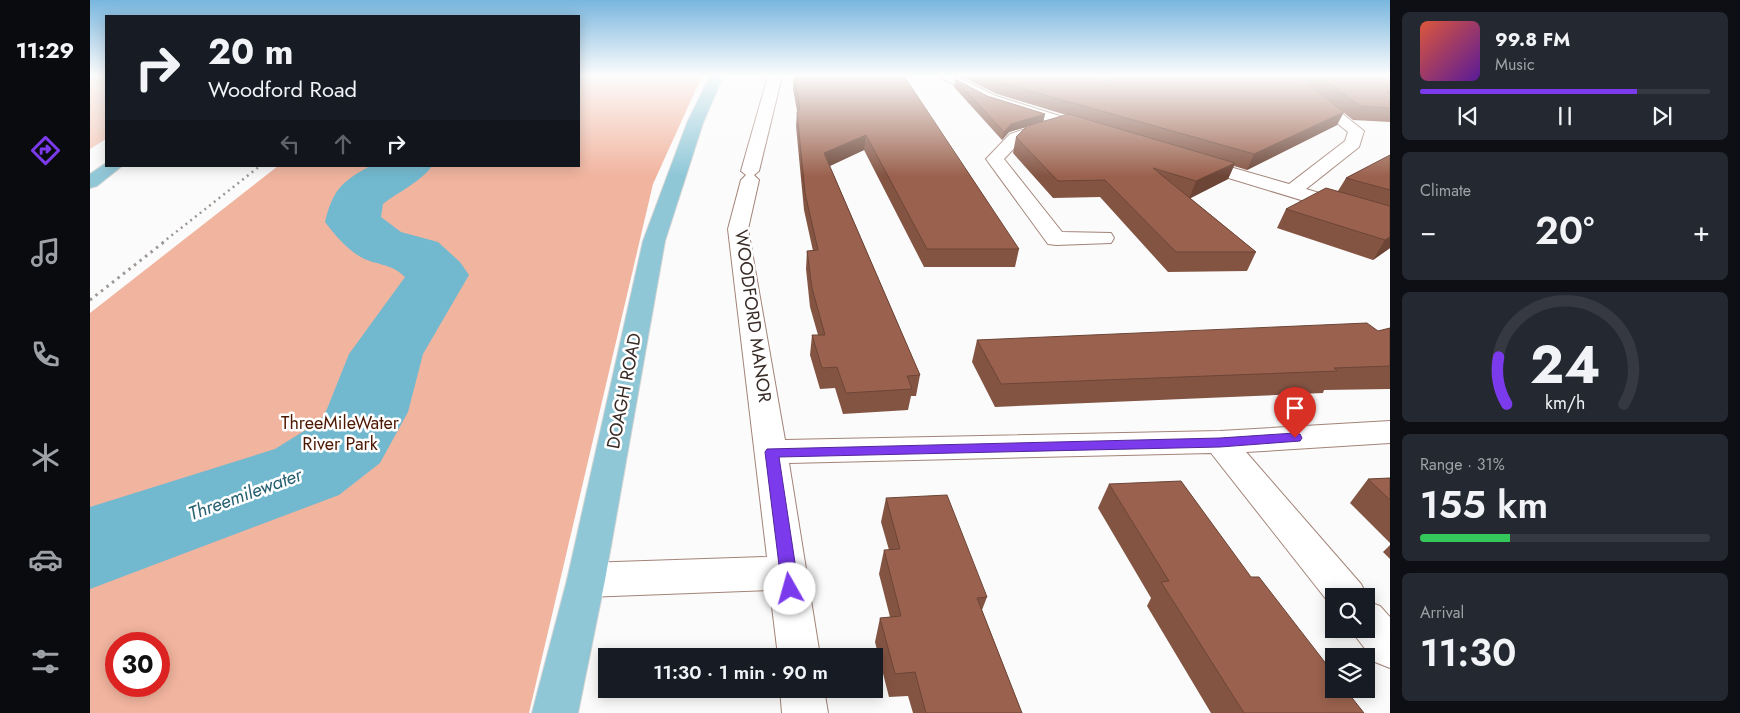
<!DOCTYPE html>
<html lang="en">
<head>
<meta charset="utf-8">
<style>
	body { margin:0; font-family:Jost,sans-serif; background:#242831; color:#f1f3f6; height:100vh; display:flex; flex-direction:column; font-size:19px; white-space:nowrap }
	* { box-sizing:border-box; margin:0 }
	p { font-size:16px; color:#9ea1a6 }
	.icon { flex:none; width:28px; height:28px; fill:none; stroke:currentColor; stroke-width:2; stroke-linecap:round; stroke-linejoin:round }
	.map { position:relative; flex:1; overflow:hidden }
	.side { display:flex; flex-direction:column; gap:12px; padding:12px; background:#0d0f14; width:350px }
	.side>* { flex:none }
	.top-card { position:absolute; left:15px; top:15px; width:475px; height:152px; border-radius:0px; box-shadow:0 2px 12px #0003; background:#171b24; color:#f1f3f6; overflow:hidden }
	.fabs { position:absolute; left:1235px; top:588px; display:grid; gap:10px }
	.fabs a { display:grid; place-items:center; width:50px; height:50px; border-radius:0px; background:#171b24; box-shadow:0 2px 12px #0003; font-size:25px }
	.speed { position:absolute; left:15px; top:632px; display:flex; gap:10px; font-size:25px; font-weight:700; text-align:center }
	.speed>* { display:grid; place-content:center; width:65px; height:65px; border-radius:50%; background:#171b24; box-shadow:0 2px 12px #0003; line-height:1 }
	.speed .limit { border:8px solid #d22; background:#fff; color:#111 }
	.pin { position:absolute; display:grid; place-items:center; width:42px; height:42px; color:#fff; margin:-51px -21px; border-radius:50% 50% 50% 0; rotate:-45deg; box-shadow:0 0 5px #0007 }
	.pin .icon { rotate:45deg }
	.me { position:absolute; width:55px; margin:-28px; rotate:353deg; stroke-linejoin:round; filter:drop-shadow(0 0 4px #0008) }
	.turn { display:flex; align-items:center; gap:18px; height:105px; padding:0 20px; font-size:22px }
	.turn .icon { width:65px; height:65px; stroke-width:2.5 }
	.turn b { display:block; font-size:35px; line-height:42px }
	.lanes { display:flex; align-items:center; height:48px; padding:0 20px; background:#0003; justify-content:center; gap:25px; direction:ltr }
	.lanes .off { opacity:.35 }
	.big { font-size:38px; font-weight:600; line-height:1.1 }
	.side .tile { flex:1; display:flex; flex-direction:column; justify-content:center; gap:8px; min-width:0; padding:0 18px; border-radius:8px; background:#242831 }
	.side .dial { align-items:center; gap:0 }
	.dial svg { height:130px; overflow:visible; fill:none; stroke:#363941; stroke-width:7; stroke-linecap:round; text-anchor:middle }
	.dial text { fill:#f1f3f6; stroke:none }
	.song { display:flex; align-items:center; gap:15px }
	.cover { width:60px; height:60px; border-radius:8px; background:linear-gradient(135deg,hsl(10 70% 55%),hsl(270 70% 35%)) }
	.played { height:5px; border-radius:2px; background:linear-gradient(90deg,#7c3aed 75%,#363941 75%) }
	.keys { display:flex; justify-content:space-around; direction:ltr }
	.heat { display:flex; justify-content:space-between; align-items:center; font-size:28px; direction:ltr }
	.charge { height:8px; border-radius:4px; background:linear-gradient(90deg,#34c759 31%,#363941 0) }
	.trip { position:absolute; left:508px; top:648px; width:285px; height:50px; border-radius:0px; background:#171b24; box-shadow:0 2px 12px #0003; font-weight:600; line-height:50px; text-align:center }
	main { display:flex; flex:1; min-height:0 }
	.dock { display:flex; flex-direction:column; width:90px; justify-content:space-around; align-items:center; background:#090b0e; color:#9ea1a6 }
	.dock .icon { width:35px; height:35px }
	.dock .selected { color:#7c3aed }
	.dock b { font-size:22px; color:#f1f3f6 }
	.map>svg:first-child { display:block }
	.green { fill:#f4c8b8 }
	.forest { fill:#f1b49e; fill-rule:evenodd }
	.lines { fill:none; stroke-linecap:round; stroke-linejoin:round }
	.river { fill:#72b9d0; fill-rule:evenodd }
	.minor-casing { stroke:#a38378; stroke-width:2 }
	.major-casing { stroke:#d7d5d4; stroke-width:2 }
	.minor { fill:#fff; fill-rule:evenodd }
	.major { fill:#8fc7d7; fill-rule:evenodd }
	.rail-far1 { stroke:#9e9895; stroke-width:2.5; stroke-dasharray:2 4; stroke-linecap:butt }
	.rail { stroke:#9e9895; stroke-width:3; stroke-dasharray:2.5 4.5; stroke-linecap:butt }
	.wall { fill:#845443 }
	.shaded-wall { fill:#6c4537 }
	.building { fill:#9a624e; stroke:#6c4537 }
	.route { fill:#7c3aed; stroke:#51269a }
	.labels { text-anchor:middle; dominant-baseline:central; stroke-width:5; stroke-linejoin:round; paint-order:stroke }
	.street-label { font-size:18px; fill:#392c27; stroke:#fff }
	.park-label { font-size:18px; fill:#4d1802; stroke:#fff }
	.water-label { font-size:19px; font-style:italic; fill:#276071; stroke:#fff }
</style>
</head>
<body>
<main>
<nav class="dock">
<b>11:29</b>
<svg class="icon selected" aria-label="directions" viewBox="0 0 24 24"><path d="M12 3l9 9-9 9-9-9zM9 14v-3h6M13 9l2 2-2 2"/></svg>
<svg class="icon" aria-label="music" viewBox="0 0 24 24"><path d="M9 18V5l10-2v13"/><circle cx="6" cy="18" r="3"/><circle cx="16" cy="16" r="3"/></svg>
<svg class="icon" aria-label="phone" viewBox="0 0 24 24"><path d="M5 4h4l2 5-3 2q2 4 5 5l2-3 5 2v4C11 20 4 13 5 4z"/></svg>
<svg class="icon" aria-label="climate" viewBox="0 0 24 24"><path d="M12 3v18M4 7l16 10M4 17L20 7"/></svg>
<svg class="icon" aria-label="car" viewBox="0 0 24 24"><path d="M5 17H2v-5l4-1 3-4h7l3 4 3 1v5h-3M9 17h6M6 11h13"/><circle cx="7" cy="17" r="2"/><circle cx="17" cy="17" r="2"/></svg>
<svg class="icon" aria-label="filters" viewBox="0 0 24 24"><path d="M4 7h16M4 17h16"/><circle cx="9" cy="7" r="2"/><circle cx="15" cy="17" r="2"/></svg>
</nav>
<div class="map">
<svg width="1300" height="713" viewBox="0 0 1300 713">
	<rect width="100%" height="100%" fill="#fbfbfb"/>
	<!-- green -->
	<path class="green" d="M 0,76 L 16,76 L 16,139 L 0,149 Z"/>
	<!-- forest -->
	<path class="forest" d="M 489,76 L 612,76 L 563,184 L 439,713 L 0,713 L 0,313 L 188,166 L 489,166 ZM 26,644 L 69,644 L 69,686 L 26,686 Z"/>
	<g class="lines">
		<!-- river -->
		<path class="river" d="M 280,166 L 342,166 C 332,181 308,192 293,204 L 291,217 L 311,232 L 348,242 L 370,262 L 379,275 L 333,354 L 318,412 L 290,463 L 249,495 L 0,589 L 0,507 L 185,449 L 230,421 L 237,409 L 259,354 L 315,277 C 300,262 285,266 269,256 C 256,248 244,234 235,222 C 243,190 251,182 280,166 Z"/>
		<!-- minor casing -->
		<g class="minor-casing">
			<g id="minor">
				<path d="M 678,76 L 692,76 L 669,171 L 664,175 L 669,180 L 658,229 L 695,440 L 1130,431 L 1300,421 L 1300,443 L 1156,452 L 1271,584 L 1277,596 L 1276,597 L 1244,596 L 1243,608 L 1121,453 L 699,463 L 730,656 L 688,656 L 680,590 L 496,597 L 482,592 L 477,580 L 482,568 L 496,563 L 677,557 L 638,229 L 651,180 L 656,175 L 651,171 Z"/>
				<path d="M 848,76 L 865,76 L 906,96 L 1005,127 L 1007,130 L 1005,133 L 999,135 L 970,126 L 968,129 L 932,140 L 914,159 L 972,232 L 1021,233 L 1024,238 L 1021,243 L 966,245 L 958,244 L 896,159 L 920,134 L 958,122 L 896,102 Z"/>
				<path d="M 1190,76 L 1205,76 L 1274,131 L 1269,147 L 1216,189 L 1300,214 L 1300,227 L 1099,166 L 1096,162 L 1099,158 L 1105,157 L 1199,184 L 1255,141 L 1258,132 Z"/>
				<path d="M 1276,601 L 1290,606 L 1300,617 L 1300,668 L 1285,662 L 1260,629 L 1276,629 Z"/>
				<path d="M 690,689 L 734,689 L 738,713 L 692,713 Z"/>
			</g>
		</g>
		<!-- major casing -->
		<g class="major-casing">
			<g id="major">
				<path d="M 620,76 L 633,76 L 613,123 L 575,241 L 515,580 L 488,713 L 442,713 L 477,580 L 553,241 L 597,123 Z"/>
				<path d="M 16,163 L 16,166 L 32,166 L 7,186 L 0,188 L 0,174 Z"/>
			</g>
		</g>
		<!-- minor -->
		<use href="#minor" class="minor"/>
		<!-- major -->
		<use href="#major" class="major"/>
		<!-- rail-far1 -->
		<path class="rail-far1" d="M 72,243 L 170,166"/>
		<!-- rail -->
		<path class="rail" d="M 0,300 L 74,242"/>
	</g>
	<!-- wall -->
	<g class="wall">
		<path d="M 704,76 L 929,249 L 925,267 L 834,267 L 774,150 L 740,166 L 830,375 L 826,396 L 821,396 L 818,410 L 753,414 L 745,388 L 730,389 L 720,355 L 722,335 L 728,335 L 720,307 L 716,269 L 717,251 L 723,251 L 714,210 L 706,126 L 707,112 L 707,111 L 703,89 Z"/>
		<path d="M 870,76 L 1009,76 L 1015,80 L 1015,76 L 1300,76 L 1300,122 L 1263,120 L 1253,112 L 1247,125 L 1157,170 L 1144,166 L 1138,179 L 1100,198 L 1166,252 L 1157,271 L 1078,272 L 1010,197 L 963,198 L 923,153 L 926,137 L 936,127 L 919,132 L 912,140 L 864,87 L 865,79 L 897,96 L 955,114 L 953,122 L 976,115 L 907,94 Z"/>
		<path d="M 1300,155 L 1300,248 L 1283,260 L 1187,228 L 1196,209 L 1248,191 L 1256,178 Z"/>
		<path d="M 1300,328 L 1300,389 L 1234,390 L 1233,393 L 905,407 L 882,362 L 887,340 L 1288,331 Z"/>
		<path d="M 1300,478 L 1300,543 L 1260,503 L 1278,479 Z"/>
		<path d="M 1019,484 L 1161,577 L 1274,713 L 1121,713 L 1057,606 L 1061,598 L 1008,508 Z"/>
		<path d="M 796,498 L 897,597 L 892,610 L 932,713 L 823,713 L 818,696 L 799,697 L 785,642 L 790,618 L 800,617 L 789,574 L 794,550 L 799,550 L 791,522 Z"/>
		<path d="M 1300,545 L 1300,559 L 1293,552 Z"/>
	</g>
	<!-- shaded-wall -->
	<g class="shaded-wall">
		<path d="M 1254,112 L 1247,125 L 1157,170 L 1164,154 Z"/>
		<path d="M 955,114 L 953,122 L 919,132 L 912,140 L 914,132 L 921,124 Z"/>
		<path d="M 776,135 L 774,150 L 733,169 L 734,153 Z"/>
		<path d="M 1145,163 L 1138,179 L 1099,199 L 1106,181 Z"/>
		<path d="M 1300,237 L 1300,248 L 1283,260 L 1295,240 Z"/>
	</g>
	<!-- building -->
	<g class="building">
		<path d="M 704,76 L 814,76 L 929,249 L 837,249 L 776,135 L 734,153 L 830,375 L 817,376 L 822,389 L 756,393 L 747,367 L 732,368 L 722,335 L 735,335 L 722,288 L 717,251 L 728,250 L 715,193 L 707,112 L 710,109 Z"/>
		<path d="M 898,76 L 1009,76 L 1018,82 L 1018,76 L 1208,76 L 1254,112 L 1164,154 L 909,82 Z"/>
		<path d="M 1230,76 L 1300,76 L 1300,92 L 1297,92 L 1300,94 L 1300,108 L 1270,106 Z"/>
		<path d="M 865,79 L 897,96 L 955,114 L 921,124 L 914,132 Z"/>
		<path d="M 979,114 L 1145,163 L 1106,181 L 1063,168 L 1166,252 L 1086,252 L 1015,180 L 968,181 L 926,137 L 937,126 Z"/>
		<path d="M 1300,155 L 1300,190 L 1256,178 Z"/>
		<path d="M 1236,188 L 1300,206 L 1300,237 L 1295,240 L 1196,209 Z"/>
		<path d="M 1277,323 L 1288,331 L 1300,328 L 1300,366 L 1244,368 L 1247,371 L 911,384 L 887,340 Z"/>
		<path d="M 1300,478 L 1300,500 L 1278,479 Z"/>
		<path d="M 1091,481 L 1161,577 L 1169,577 L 1244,674 L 1244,689 L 1255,689 L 1274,713 L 1154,713 L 1071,582 L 1079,581 L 1019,484 Z"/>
		<path d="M 857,495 L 897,597 L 887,598 L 932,713 L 836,713 L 825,672 L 805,674 L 790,618 L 811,616 L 794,550 L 810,549 L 796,498 Z"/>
	</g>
	<!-- sky -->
	<linearGradient id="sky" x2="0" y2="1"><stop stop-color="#79b6de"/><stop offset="0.43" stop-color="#fdfdfd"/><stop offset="1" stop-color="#fdfdfd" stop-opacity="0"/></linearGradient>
	<rect width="1300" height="176" fill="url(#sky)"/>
	<!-- route -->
	<path class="route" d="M 1205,433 L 1210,434 L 1212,438 L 1210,441 L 1130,447 L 689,457 L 709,589 L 706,594 L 700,596 L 695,594 L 692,589 L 675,452 L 677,449 L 1130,438 Z"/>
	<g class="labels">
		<!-- street labels -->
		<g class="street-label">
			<text transform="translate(663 316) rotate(82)">WOODFORD MANOR</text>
			<text transform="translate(534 391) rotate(-79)">DOAGH ROAD</text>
		</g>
		<!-- park labels -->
		<g class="park-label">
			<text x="250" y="423">ThreeMileWater<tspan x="250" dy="21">River Park</tspan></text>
		</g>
		<!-- water labels -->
		<g class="water-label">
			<text transform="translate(155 494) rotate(-20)">Threemilewater</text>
		</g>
	</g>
</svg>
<div class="fabs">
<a><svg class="icon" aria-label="search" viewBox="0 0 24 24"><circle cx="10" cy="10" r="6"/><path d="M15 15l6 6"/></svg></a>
<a><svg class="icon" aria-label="layers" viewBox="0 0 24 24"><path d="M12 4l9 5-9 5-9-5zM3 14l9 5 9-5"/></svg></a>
</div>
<div class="speed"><div class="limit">30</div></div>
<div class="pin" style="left:1205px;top:438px;background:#d93025"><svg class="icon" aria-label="arrive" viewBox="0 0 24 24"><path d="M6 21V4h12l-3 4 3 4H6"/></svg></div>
<svg class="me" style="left:700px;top:589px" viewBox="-20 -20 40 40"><circle r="19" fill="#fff"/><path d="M0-13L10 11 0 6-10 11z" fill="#7c3aed"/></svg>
<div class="trip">11:30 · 1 min · 90 m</div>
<div class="top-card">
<div class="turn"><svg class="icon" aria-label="right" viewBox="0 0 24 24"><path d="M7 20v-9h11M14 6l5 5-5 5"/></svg><div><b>20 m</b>Woodford Road</div></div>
<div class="lanes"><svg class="icon off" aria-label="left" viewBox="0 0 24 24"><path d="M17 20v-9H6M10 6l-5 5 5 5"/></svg><svg class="icon off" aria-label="ahead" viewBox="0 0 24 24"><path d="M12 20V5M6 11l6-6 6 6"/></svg><svg class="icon" aria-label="right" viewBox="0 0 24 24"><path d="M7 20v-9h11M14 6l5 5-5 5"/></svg></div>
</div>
</div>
<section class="side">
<div class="tile">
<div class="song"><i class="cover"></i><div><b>99.8 FM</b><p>Music</p></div></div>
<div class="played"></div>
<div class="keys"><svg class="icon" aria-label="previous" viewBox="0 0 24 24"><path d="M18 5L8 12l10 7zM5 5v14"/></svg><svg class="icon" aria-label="pause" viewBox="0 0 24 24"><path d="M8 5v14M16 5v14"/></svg><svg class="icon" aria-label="next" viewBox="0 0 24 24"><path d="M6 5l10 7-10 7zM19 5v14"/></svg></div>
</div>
<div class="tile"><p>Climate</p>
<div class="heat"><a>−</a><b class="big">20°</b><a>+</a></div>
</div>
<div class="tile dial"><svg viewBox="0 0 100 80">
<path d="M14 69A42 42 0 1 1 86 69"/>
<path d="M14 69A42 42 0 0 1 9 40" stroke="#7c3aed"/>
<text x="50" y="56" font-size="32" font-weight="700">24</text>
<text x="50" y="72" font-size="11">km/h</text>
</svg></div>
<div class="tile"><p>Range · 31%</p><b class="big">155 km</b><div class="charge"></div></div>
<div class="tile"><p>Arrival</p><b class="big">11:30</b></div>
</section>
</main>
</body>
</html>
